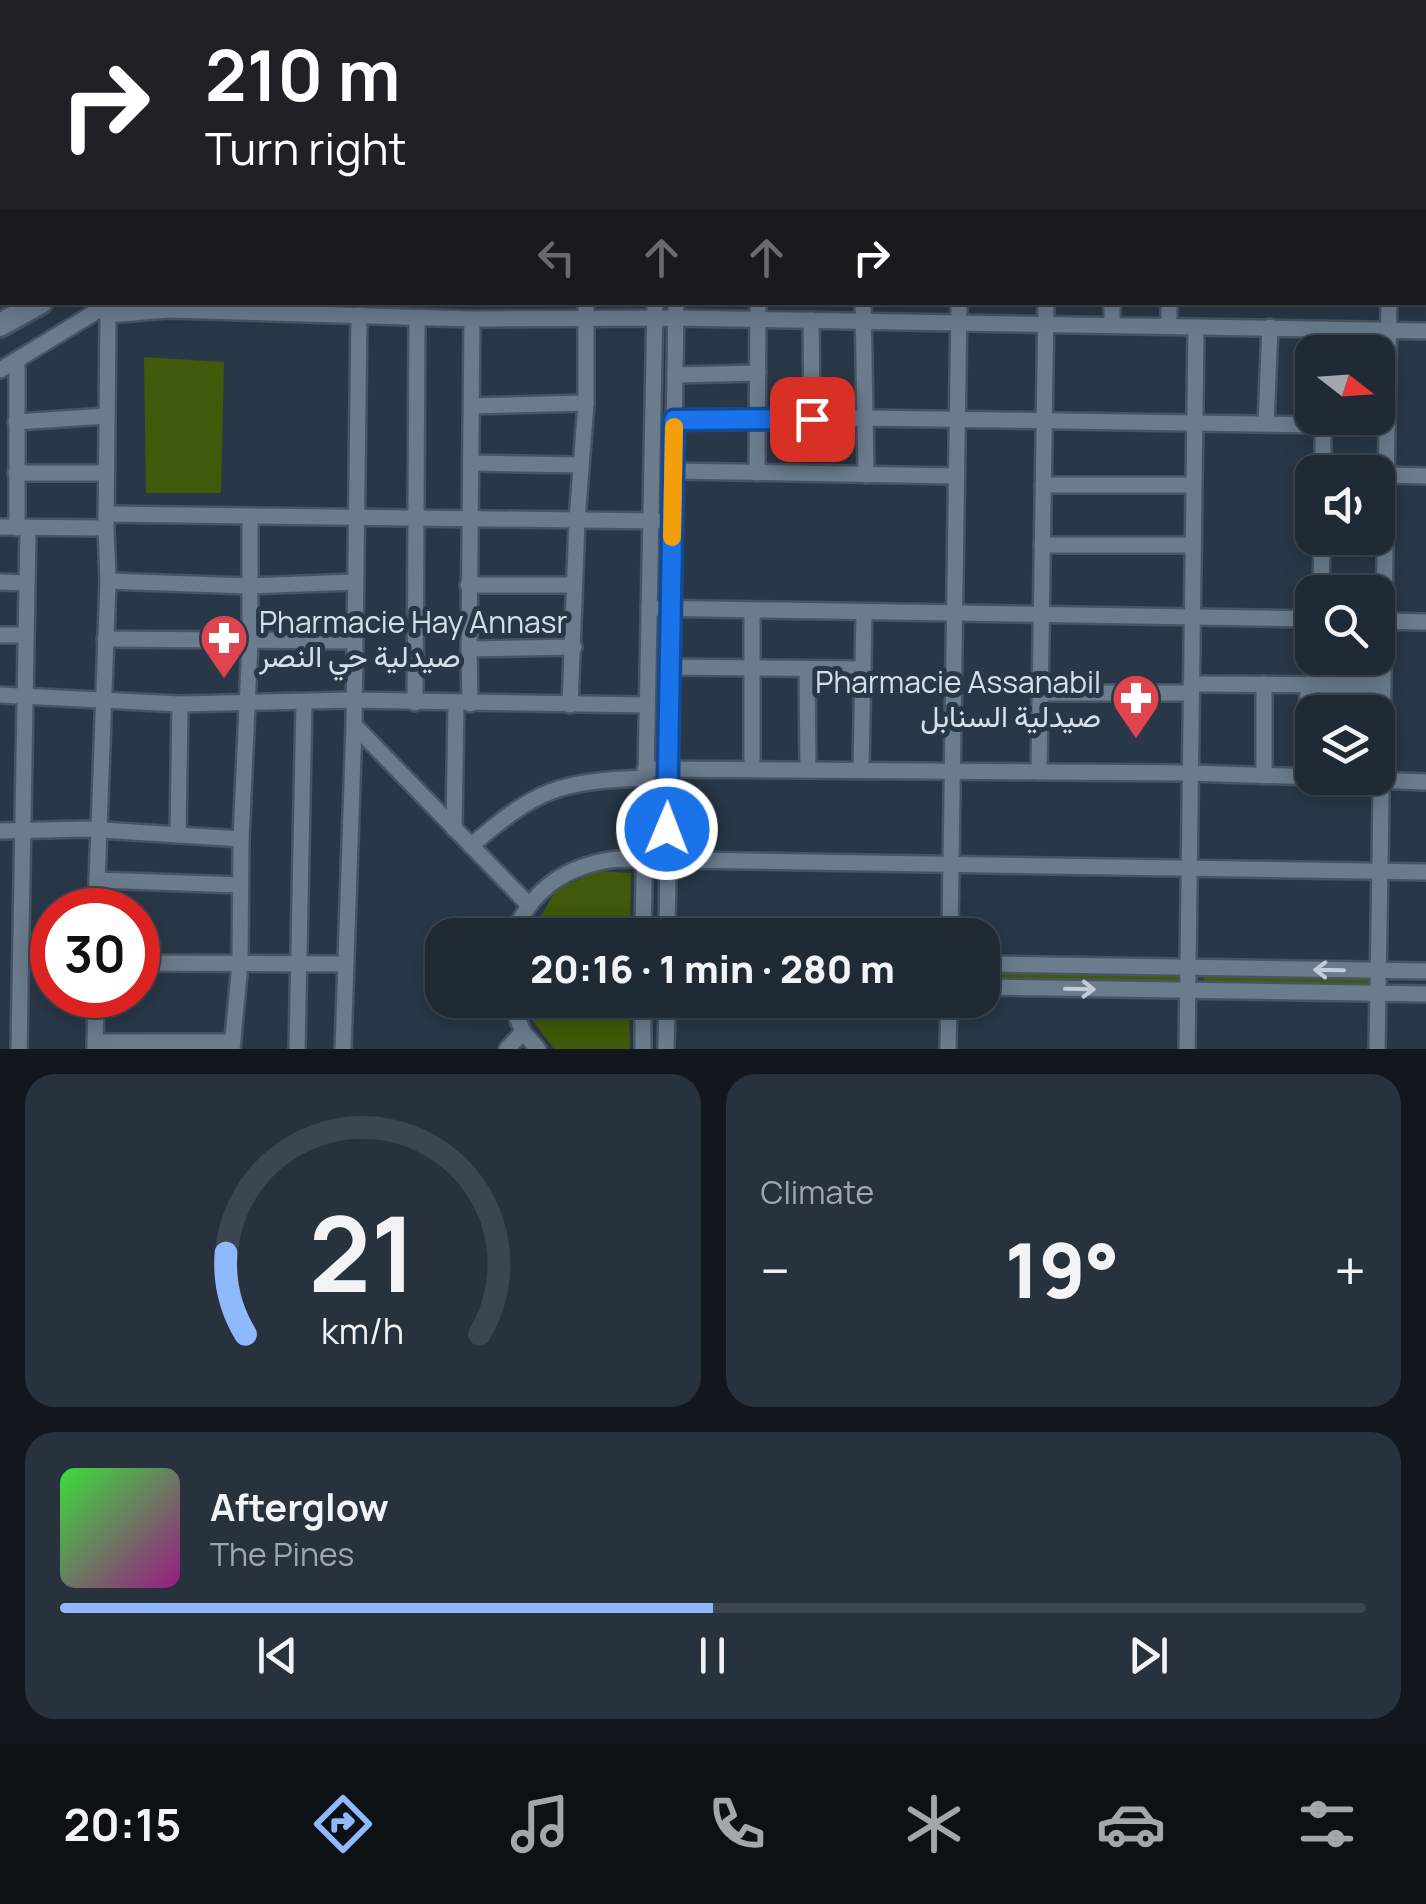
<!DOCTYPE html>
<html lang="en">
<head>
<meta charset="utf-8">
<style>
	body { margin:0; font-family:Manrope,Vazirmatn,sans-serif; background:#27323d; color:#f1f3f6; height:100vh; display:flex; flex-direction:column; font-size:38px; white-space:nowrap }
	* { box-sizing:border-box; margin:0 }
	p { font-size:32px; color:#a1a7ad }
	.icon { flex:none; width:55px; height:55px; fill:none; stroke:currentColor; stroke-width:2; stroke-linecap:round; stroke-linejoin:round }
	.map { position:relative; height:1049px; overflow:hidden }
	.side { display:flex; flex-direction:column; gap:25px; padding:25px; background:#11171d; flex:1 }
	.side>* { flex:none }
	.guide { position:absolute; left:0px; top:0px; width:1428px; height:305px; box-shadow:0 5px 25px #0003,0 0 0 2px #3c4650; background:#202124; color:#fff; overflow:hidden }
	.needle { width:65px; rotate:107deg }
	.tools { position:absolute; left:1295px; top:335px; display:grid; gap:20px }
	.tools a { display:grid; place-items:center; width:100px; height:100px; border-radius:20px; background:#1f2a35; box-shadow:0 5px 25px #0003,0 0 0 2px #3c4650; font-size:50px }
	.speed { position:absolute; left:30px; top:888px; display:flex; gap:20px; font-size:50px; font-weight:700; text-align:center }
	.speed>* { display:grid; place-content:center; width:130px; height:130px; border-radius:50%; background:#1f2a35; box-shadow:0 5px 25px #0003,0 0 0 2px #3c4650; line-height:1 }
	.speed .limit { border:15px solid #d22; background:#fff; color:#111 }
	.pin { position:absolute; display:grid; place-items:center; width:85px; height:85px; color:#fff; margin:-42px; border-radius:20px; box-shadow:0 5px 15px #0006 }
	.me { position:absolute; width:110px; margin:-55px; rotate:1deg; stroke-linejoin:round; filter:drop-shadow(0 0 8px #0008) }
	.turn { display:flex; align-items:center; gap:35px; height:210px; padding:0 40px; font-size:45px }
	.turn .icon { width:130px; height:130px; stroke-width:2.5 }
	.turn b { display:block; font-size:70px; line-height:85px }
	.lanes { display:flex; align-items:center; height:95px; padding:0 40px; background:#0003; justify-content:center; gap:50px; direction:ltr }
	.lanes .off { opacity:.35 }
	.big { font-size:75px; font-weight:800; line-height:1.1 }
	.side .card { flex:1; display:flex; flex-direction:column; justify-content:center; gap:15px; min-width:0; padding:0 35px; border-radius:30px; background:#27323d }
	.side .dial { align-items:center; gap:0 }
	.dial svg { height:260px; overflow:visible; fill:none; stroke:#3c4650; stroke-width:7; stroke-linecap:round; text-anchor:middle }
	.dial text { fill:#f1f3f6; stroke:none }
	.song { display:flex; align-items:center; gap:30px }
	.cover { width:120px; height:120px; border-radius:15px; background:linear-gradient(135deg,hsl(120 70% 55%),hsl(310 70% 35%)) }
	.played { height:10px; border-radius:5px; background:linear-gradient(90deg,#90b8fd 50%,#3c4650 50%) }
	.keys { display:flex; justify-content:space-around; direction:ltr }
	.heat { display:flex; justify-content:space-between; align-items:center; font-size:55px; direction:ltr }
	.side .tiles { flex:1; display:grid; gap:25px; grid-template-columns:1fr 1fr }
	.card:last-child { grid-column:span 2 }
	.trip { position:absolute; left:425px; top:918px; width:575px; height:100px; border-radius:30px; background:#1f2a35; box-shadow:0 5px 25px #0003,0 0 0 2px #3c4650; font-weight:800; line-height:100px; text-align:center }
	.menu { display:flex; height:160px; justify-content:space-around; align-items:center; background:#0c1115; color:#a1a7ad }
	.menu .icon { width:70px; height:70px }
	.menu .on { color:#90b8fd }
	.menu b { font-size:45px; color:#f1f3f6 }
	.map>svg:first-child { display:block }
	.green { fill:#41590a }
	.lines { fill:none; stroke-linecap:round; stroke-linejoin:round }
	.street-casing { stroke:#475562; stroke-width:20 }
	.secondary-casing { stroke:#475562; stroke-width:28 }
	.street { stroke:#6b7c8d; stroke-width:15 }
	.secondary { stroke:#6b7c8d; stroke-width:22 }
	.oneway { stroke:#c1ccd7 }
	.route-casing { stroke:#114b97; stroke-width:25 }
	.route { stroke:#1a73e8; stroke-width:18 }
	.slow { stroke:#f59e0b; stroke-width:18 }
	.labels { text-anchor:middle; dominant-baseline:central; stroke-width:10; stroke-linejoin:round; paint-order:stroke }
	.poi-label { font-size:30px; fill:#d6e0e9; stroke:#293847; text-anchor:start }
</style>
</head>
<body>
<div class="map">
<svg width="1426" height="1049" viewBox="0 0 1426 1049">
	<rect width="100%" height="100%" fill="#293847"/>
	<!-- green -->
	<g class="green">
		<path d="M 144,357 L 224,362 L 221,493 L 146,493 Z"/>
		<path d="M 598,871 L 631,873 L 630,935 L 530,935 L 556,890 Z"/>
		<path d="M 983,969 L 1185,972 L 1184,986 L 983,982 Z"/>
		<path d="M 1204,973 L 1369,975 L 1369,987 L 1204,985 Z"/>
		<path d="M 525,1000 L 629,1000 L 630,1049 L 554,1049 L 533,1021 Z"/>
	</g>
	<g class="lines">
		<!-- street casing -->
		<g class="street-casing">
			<g id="street">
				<path d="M 50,0 L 52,2"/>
				<path d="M 103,0 L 104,2"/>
				<path d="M 168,0 L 170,2"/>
				<path d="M 244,0 L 245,2"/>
				<path d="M 325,0 L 327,2"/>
				<path d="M 401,0 L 402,2"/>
				<path d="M 296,2 L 301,0"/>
				<path d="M 964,2 L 964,0"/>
				<path d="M 1233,2 L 1233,0"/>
				<path d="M 1396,2 L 1396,0"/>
				<path d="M 1425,16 L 1426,16"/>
				<path d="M 0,50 L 2,54"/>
				<path d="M 1425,124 L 1426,124"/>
				<path d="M 0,169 L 2,167"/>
				<path d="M 0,244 L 2,243"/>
				<path d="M 0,276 L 2,280"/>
				<path d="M 863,302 L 866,475"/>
				<path d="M 108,315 L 168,310 L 472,319 L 676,318 L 1426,331"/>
				<path d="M 472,319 L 469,649 L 574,647"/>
				<path d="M 811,320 L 812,419"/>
				<path d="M 1112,325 L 1112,302"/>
				<path d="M 1169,326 L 1169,302"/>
				<path d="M 1325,352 L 1325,329"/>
				<path d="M 0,370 L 107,305"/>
				<path d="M 675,375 L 758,373"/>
				<path d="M 472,406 L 586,403"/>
				<path d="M 674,420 L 865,418 L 1387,426"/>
				<path d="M 16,422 L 107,416"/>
				<path d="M 1266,424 L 1270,327"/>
				<path d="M 472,463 L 580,465"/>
				<path d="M 673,471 L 956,476"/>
				<path d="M 1323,472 L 1323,418"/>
				<path d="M 16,473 L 106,473"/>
				<path d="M 757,473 L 758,302"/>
				<path d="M 1386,475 L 1426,476"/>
				<path d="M 1043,485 L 1193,485"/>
				<path d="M 106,514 L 657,521"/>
				<path d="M 0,527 L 106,528"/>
				<path d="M 17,528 L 17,361"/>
				<path d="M 1042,545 L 1192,545"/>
				<path d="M 108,581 L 248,586 L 355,582"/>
				<path d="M 0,582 L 27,583"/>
				<path d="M 468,585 L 574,585"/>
				<path d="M 1321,592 L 1322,538"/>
				<path d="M 649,608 L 1312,619"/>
				<path d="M 1378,621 L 1426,622"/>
				<path d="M 0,635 L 25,635"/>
				<path d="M 105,639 L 354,641"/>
				<path d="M 469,649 L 470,704"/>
				<path d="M 670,667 L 863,669"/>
				<path d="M 807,669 L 808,770"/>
				<path d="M 1191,684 L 1383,685"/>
				<path d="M 1264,684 L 1264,776"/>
				<path d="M 1040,693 L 1191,693"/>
				<path d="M 0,695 L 180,704 L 352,700 L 647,705"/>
				<path d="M 415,703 L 417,318"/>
				<path d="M 570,705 L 577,520 L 586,403 L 586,302"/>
				<path d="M 354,725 L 528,904"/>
				<path d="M 645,769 L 1191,773 L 1312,777"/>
				<path d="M 752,769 L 752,610"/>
				<path d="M 861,770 L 864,612"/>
				<path d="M 1039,772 L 1046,302"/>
				<path d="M 1307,777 L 1308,684"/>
				<path d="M 1321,778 L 1426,782"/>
				<path d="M 454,829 L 456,704"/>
				<path d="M 0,831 L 86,829 L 241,839"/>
				<path d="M 178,835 L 180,704"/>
				<path d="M 471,846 C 536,789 560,781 645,778"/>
				<path d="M 97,880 L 240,885"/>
				<path d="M 96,910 L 108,581 L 106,528 L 108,315 L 98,302"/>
				<path d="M 513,935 C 532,888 567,865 617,859 L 1426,872"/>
				<path d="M 643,935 L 655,302"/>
				<path d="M 667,935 L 676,302"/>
				<path d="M 950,935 L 959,302"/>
				<path d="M 138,963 L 345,964"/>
				<path d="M 982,964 L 1426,971"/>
				<path d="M 982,987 L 1426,994"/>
				<path d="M 510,1000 L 523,1032 L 538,1049"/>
				<path d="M 95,1042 L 232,1042"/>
				<path d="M 19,1049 L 28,528"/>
				<path d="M 95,1049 L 96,995"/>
				<path d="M 232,1049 L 240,963 L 241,839 L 250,642 L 250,517"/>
				<path d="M 297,1049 L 304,702"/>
				<path d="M 343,1049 L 354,725 L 359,315"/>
				<path d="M 507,1049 L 523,1032"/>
				<path d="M 643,1049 L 643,1000"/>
				<path d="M 666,1049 L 667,1000"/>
				<path d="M 948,1049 L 949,1000"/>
				<path d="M 1187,1049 L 1196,327"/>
				<path d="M 1377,1049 L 1389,302"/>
			</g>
		</g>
		<!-- secondary casing -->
		<g class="secondary-casing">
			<g id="secondary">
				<path d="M 574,2 L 578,0"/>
				<path d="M 0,325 L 41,302"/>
			</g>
		</g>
		<!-- street -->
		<use href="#street" class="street"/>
		<!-- secondary -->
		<use href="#secondary" class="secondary"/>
	</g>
	<!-- one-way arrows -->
	<defs><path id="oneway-shaft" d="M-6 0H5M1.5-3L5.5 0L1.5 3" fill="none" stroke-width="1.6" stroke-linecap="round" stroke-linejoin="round" transform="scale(2.5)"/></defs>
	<g class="oneway">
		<use href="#oneway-shaft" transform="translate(1329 970) rotate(-179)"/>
		<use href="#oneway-shaft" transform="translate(1080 989) rotate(1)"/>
	</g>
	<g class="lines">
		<!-- route casing -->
		<g class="route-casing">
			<path id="route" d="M 667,829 L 674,420 L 812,419"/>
		</g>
		<!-- route -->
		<use href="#route" class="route"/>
		<!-- slow -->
		<path class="slow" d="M 672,537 L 674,427"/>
	</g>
	<!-- icons -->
	<defs>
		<g id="pharmacy-pin" transform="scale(2.5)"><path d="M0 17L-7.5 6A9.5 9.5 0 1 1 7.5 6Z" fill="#e0444e" stroke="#293847"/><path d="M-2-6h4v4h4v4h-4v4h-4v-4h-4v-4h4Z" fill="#fff"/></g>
	</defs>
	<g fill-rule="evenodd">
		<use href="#pharmacy-pin" x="224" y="638"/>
		<use href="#pharmacy-pin" x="1136" y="698"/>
	</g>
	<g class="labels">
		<!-- poi labels -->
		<g class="poi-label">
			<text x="259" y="621">Pharmacie Hay Annasr<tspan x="259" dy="34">صيدلية حي النصر</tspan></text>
			<text x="1101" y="681" text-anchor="end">Pharmacie Assanabil<tspan x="1101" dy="34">صيدلية السنابل</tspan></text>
		</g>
	</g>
</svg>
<div class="tools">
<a><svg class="needle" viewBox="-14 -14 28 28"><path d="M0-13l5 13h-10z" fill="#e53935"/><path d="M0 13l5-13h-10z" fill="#a1a7ad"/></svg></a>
<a><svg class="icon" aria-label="sound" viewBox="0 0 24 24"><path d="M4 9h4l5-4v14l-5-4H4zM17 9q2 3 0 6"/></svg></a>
<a><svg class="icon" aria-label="search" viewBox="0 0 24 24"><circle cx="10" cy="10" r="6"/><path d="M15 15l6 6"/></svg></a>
<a><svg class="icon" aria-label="layers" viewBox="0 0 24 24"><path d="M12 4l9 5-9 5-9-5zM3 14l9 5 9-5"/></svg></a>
</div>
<div class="speed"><div class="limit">30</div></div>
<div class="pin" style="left:812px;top:419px;background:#d93025"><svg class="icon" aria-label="arrive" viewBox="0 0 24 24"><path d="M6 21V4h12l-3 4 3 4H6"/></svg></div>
<svg class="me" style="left:667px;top:829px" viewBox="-20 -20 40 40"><circle r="17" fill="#1a73e8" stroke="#fff" stroke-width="3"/><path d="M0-11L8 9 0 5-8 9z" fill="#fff"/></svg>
<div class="trip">20:16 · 1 min · 280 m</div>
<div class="guide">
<div class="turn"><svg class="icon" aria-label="right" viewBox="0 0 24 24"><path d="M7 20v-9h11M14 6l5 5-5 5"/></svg><div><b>210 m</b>Turn right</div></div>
<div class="lanes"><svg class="icon off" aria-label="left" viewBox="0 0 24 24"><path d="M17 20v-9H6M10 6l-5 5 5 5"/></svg><svg class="icon off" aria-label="ahead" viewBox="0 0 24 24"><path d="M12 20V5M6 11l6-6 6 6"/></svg><svg class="icon off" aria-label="ahead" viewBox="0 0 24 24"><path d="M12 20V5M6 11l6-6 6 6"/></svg><svg class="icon" aria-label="right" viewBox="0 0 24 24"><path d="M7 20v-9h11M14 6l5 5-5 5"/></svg></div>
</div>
</div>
<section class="side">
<div class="tiles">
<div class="card dial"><svg viewBox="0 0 100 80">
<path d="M14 69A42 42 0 1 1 86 69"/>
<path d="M14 69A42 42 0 0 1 8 44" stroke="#90b8fd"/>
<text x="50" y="56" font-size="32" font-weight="700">21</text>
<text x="50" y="72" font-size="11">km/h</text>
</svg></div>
<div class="card"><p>Climate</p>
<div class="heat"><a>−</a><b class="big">19°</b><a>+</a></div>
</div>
<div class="card">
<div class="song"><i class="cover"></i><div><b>Afterglow</b><p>The Pines</p></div></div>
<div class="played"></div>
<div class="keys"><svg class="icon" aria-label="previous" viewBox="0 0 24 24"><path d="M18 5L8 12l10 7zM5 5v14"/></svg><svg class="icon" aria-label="pause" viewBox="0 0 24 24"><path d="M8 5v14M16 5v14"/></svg><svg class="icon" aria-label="next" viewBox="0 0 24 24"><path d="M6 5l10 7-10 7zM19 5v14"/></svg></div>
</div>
</div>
</section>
<nav class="menu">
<b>20:15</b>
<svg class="icon on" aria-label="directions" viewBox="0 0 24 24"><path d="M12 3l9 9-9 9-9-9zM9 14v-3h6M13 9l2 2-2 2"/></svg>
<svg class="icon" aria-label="music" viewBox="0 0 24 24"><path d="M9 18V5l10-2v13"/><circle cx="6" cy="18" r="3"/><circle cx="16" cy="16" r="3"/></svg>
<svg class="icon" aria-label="phone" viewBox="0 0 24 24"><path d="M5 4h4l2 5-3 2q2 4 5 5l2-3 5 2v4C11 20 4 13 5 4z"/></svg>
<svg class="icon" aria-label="climate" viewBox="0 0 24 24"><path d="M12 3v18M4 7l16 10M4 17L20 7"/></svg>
<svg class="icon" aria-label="car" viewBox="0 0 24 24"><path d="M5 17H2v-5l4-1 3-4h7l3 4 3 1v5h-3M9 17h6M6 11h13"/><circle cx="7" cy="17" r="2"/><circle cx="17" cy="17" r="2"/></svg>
<svg class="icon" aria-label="filters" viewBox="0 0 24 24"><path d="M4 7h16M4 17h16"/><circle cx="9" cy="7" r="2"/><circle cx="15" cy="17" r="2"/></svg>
</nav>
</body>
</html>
